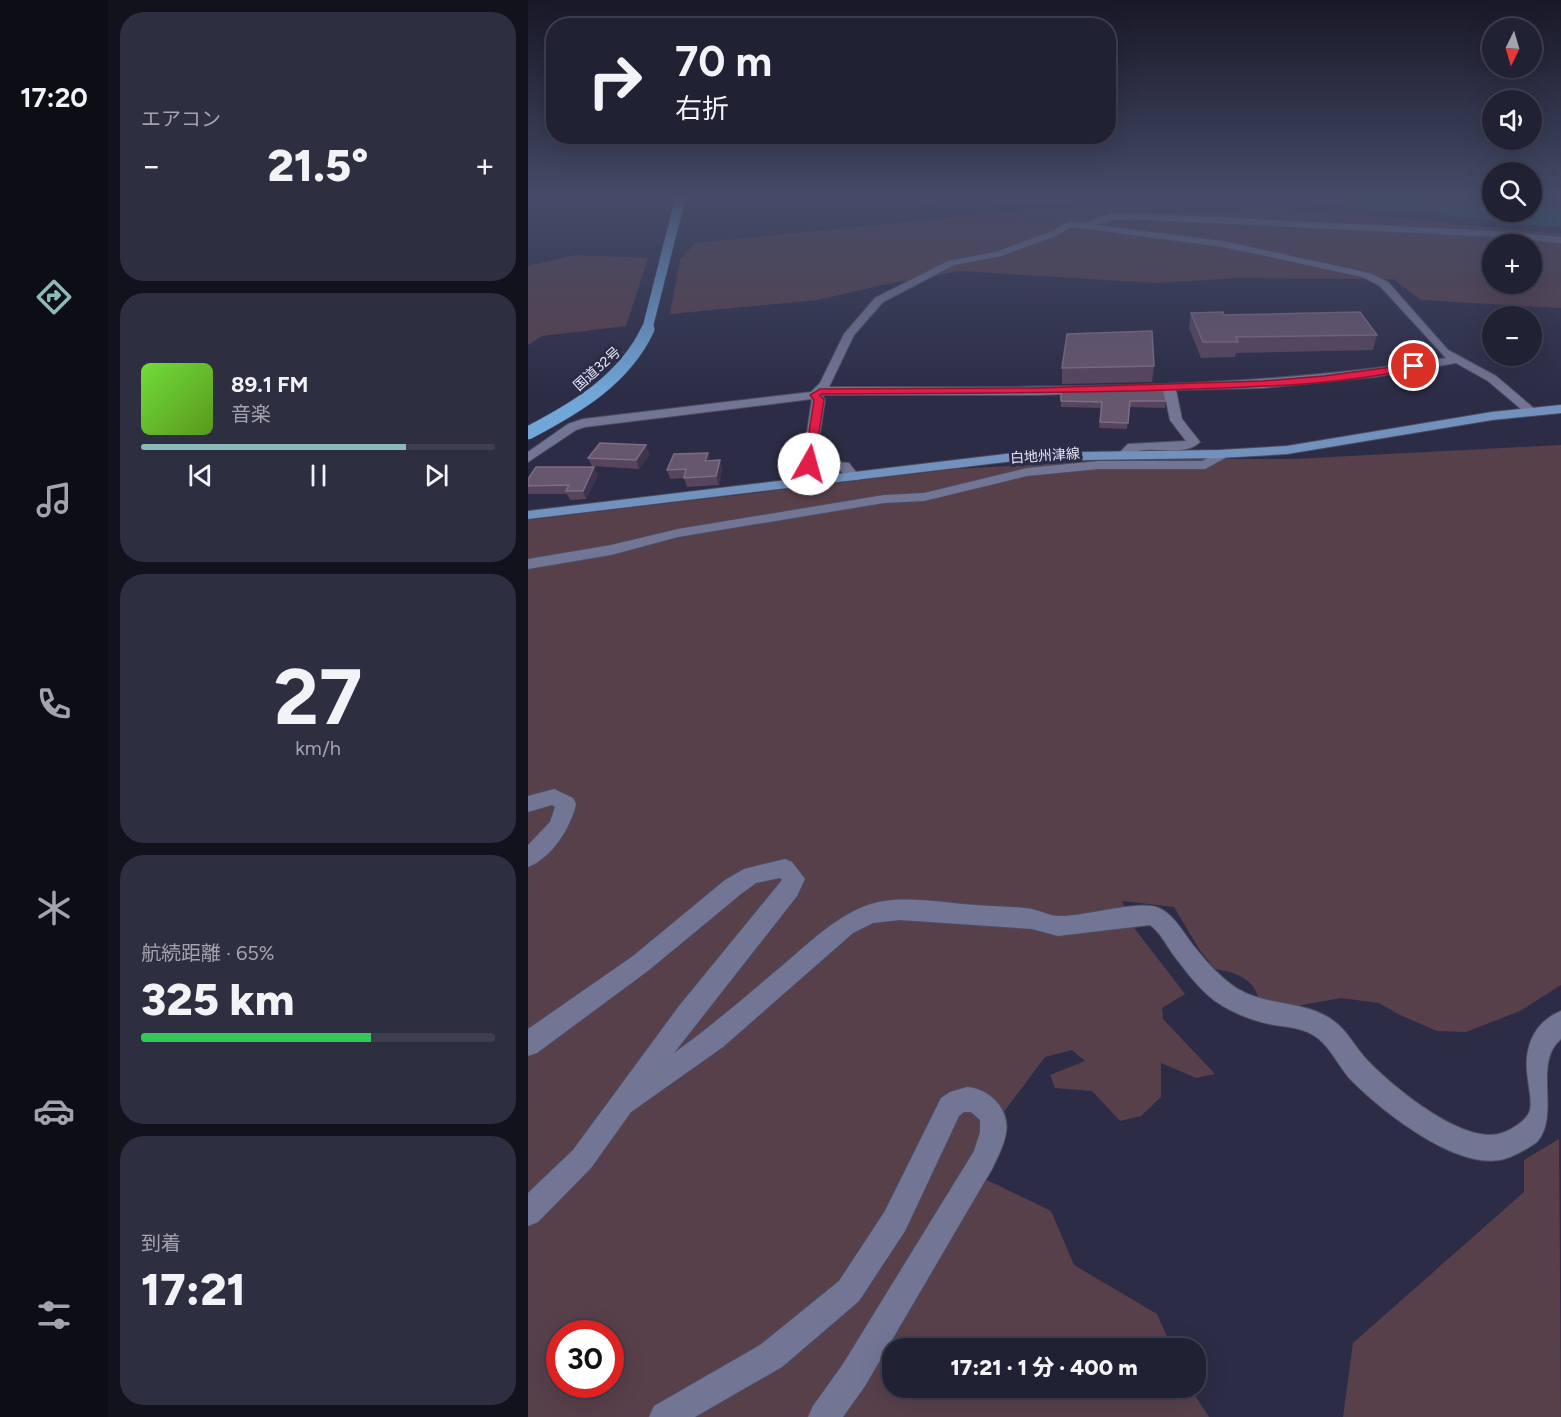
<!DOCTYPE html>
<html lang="ja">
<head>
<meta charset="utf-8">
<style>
	body { margin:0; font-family:Figtree,"Noto Sans JP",sans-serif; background:#2d2e40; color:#f1f3f6; height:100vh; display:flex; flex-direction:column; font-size:22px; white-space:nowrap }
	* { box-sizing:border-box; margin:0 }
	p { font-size:20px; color:#a2a3ac }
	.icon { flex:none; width:33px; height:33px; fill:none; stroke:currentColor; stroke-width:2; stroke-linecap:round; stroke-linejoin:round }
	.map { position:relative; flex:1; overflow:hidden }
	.drawer { display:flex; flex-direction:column; gap:12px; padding:12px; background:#12121d; width:420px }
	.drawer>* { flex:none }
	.top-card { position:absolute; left:18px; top:18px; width:570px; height:126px; border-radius:24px; box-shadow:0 6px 24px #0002,0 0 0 2px #3e3e4f; background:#212134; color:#f1f3f6; overflow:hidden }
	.needle { width:39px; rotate:185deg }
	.buttons { position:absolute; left:954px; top:18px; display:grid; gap:12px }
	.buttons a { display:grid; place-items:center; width:60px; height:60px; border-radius:50%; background:#212134; box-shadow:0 6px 24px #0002,0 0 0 2px #3e3e4f; font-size:30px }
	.speed { position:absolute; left:18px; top:1320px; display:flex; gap:12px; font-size:30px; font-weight:700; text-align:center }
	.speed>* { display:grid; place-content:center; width:78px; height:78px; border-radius:50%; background:#212134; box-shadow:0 6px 24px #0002,0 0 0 2px #3e3e4f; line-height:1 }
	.speed .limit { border:9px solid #d22; background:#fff; color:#111 }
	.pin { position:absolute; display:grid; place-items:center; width:51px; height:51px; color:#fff; margin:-26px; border:3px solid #fff; border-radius:50%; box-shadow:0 2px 6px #0007 }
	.me { position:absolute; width:66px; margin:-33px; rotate:7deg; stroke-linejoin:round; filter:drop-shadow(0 0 4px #0008) }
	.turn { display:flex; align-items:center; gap:21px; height:126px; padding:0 30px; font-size:27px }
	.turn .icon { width:78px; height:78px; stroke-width:2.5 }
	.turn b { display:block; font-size:42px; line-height:51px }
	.big { font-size:45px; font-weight:800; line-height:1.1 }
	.drawer .tile { flex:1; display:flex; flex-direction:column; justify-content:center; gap:9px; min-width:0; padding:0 21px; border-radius:24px; background:#2d2e40 }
	.drawer .dial { align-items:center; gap:0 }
	.dial b { font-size:78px; line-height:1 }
	.song { display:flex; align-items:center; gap:18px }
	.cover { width:72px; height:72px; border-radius:9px; background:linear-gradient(135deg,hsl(100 70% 55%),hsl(90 70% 35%)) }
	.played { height:6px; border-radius:3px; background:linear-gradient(90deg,#8bbbb9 75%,#3e3e4f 75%) }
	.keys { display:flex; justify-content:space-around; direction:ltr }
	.heat { display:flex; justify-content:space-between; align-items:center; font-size:33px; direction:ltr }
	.charge { height:9px; border-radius:4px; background:linear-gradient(90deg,#34c759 65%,#3e3e4f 0) }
	.trip { position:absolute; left:354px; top:1338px; width:324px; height:60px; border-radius:24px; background:#212134; box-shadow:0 6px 24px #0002,0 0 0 2px #3e3e4f; font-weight:800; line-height:60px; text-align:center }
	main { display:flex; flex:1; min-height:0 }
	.tab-bar { display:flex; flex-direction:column; width:108px; justify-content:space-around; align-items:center; background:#0d0d15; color:#a2a3ac }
	.tab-bar .icon { width:42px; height:42px }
	.tab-bar .active { color:#8bbbb9 }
	.tab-bar b { font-size:27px; color:#f1f3f6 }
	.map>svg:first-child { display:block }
	.green { fill:#58404a; fill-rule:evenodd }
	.water { fill:#255660 }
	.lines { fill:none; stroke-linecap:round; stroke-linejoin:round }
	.minor-casing { stroke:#4b4b61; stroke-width:2 }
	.major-casing { stroke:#4b4b61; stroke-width:2 }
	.minor { fill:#737594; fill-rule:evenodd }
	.major { fill:#7292bd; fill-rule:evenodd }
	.highway-bridge-far1-casing { stroke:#4b4b61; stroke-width:11; stroke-linecap:butt }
	.highway-bridge-casing { stroke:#4b4b61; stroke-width:14; stroke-linecap:butt }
	.highway-bridge-far1 { stroke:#71a6d9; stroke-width:10 }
	.highway-bridge { stroke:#71a6d9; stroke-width:13 }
	.wall { fill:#57455e }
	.shaded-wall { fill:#3f344d }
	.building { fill:#66566e; stroke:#7a6d84; stroke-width:1.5 }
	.route { fill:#e11d48; stroke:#92132f; stroke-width:1.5 }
	.labels { text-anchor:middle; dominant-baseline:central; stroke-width:6; stroke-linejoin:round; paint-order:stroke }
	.far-street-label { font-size:14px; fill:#e5e6f8; stroke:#2c2c46 }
</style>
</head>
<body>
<main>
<nav class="tab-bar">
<b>17:20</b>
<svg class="icon active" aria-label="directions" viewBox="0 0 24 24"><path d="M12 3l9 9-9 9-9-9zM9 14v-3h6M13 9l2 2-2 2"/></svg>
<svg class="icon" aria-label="music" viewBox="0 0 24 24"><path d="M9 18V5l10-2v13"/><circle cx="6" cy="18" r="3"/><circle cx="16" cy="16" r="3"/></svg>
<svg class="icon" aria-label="phone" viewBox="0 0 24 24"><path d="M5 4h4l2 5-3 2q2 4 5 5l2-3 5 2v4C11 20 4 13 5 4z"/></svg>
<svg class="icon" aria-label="climate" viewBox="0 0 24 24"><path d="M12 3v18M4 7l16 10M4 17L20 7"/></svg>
<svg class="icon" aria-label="car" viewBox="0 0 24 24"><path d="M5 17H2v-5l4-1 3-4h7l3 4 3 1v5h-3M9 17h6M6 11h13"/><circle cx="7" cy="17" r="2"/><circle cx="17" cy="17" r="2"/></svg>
<svg class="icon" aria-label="filters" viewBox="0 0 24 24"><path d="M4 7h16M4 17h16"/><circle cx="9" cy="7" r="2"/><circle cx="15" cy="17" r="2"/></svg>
</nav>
<section class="drawer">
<div class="tile"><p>エアコン</p>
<div class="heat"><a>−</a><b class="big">21.5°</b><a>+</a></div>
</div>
<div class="tile">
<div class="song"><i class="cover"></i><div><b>89.1 FM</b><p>音楽</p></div></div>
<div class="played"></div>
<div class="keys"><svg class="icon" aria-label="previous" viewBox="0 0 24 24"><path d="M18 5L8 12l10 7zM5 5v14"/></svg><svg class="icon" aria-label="pause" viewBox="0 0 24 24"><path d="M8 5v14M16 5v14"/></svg><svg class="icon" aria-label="next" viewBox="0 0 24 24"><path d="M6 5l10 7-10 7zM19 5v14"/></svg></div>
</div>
<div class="tile dial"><b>27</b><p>km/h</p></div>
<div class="tile"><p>航続距離 · 65%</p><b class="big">325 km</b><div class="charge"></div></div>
<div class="tile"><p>到着</p><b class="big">17:21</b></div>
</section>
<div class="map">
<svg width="1033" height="1417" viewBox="0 0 1033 1417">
	<rect width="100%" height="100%" fill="#2c2c46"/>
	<!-- green -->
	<g class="green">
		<path d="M 565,208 L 641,212 L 751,210 L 861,217 L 1033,234 L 1033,308 L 893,300 L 865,279 L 711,278 L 628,283 L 433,271 L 359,284 L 290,300 L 142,314 L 152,260 L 167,243 L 510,209 ZM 964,244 L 1004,244 L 1004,284 L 964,284 Z"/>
		<path d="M 47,255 L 120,258 L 98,326 L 14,336 L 0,345 L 0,266 Z"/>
		<path d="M 1033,445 L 1033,985 L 992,1011 L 938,1032 L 909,1031 L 872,1015 L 851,1003 L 813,998 L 768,1006 L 731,998 C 723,977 709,973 687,969 L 671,949 L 646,907 L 594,901 L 607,929 L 657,994 L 634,1008 L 635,1019 L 687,1074 L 668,1078 L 633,1063 L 633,1097 L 613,1116 L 592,1121 L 564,1091 L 527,1088 L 522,1075 L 557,1061 L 544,1050 L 517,1057 L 434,1168 L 523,1211 L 546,1265 L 629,1314 L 644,1348 L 364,1348 L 364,1388 L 662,1388 L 681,1417 L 0,1417 L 0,520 L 428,469 L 608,459 L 765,459 ZM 32,1334 L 82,1334 L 82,1384 L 32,1384 Z"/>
		<path d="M 1031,1139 L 1033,1417 L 815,1417 L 825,1343 L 996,1192 L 996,1160 Z"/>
	</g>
	<!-- water -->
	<g class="water">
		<path d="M 362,196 L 638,196 L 504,205 L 427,200 L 400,203 L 371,200 Z"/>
		<path d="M 739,196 L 883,196 L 964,205 L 964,212 L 1004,212 L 1004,207 L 1033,208 L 1033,227 L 999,225 L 898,212 L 847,211 L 806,203 L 763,201 Z"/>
	</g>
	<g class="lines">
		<!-- minor casing -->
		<g class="minor-casing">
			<g id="minor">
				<path d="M 600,213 L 968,231 L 1033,237 L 1033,243 L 968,237 L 600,219 L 583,220 L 568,225 L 695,241 L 841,273 L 860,282 L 920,350 L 968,376 L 1009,411 L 1007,414 L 999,414 L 960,381 L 928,363 L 846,377 L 735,388 L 648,390 L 654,419 L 672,442 C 658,456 629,447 611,451 C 606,452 603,456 598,457 L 591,453 L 600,444 L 658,441 L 642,420 L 636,391 L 508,395 L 294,395 L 297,400 L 288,460 L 321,463 L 332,477 L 330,480 L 320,480 L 312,470 L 281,468 L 274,464 L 284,399 L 57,427 L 48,430 L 0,462 L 0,452 L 40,424 L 55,419 L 283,392 L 292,383 L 316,334 L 347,298 L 420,261 L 468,252 L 522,232 L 540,222 L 557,223 L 582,214 ZM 544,227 L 695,247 L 835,277 L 852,286 L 918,358 C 714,391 507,387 301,387 L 326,335 L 355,302 L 426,265 L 473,256 L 528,236 Z"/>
				<path d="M 692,451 L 697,452 L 699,455 L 697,458 L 677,469 L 571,469 L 499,476 L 396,501 L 356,503 L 150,537 L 83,555 L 0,569 L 0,559 L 83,545 L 150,529 L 356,495 L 396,493 L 499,468 L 571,461 L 674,461 Z"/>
				<path d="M 26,789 L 45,798 L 48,804 C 43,827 24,858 0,867 L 0,845 L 22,822 L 27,807 L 24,805 L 0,812 L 0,796 Z"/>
				<path d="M 257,859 L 264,862 L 277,879 L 269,896 L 146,1053 C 184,1026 219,995 255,965 C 281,943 305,919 337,906 C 370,893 414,903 448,905 C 466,907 486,906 504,909 C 513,911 522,916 531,916 C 556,917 612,899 631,908 C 646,915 655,932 665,945 C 676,959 689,974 704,985 C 734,1007 773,999 803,1019 C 819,1029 827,1048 840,1061 C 865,1087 936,1146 974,1133 C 983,1130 996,1122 1001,1113 C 1005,1104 1001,1090 1000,1080 C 995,1050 1004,1023 1033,1011 L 1033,1039 C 1004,1063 1033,1115 1009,1142 C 999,1149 984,1158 972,1160 C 925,1168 854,1111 823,1080 C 810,1066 802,1045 785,1035 C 773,1027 755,1027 741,1024 C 722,1020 703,1012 687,1001 C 670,988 657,970 644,953 C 638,944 631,931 622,925 L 530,936 L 504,929 L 372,920 L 345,923 L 325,933 L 195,1047 L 103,1112 L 63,1168 L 10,1222 L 0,1226 L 0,1193 L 45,1150 L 151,1006 L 254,880 L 252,878 L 228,883 L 213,894 L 121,970 L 9,1053 L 0,1056 L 0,1029 L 105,956 L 197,880 L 216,869 Z"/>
				<path d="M 439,1087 C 462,1089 482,1109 478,1133 C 476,1146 469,1158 464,1169 L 337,1386 L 315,1417 L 280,1417 L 285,1406 L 315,1364 L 446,1151 L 452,1132 L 452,1120 L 443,1112 L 436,1112 L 431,1116 L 377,1231 L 331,1301 L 254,1367 L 167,1417 L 121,1417 L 126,1406 L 232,1345 L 311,1281 L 357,1211 L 413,1098 L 422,1092 Z"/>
			</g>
		</g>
		<!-- major casing -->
		<g class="major-casing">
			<path id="major" d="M 1033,405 L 1033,413 L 964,420 L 759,454 L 691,458 L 486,461 L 0,519 L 0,511 L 486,453 L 691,450 L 759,446 L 964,412 Z"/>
		</g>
		<!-- minor -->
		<use href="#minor" class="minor"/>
		<!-- major -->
		<use href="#major" class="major"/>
		<!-- highway-bridge-far1 casing -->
		<g class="highway-bridge-far1-casing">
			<path id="highway-bridge-far1" d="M 119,330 L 153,196"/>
		</g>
		<!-- highway-bridge casing -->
		<g class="highway-bridge-casing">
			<path id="highway-bridge" d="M 0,433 C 48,408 96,380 120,329"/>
		</g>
		<!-- highway-bridge-far1 -->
		<use href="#highway-bridge-far1" class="highway-bridge-far1"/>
		<!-- highway-bridge -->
		<use href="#highway-bridge" class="highway-bridge"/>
	</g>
	<!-- wall -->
	<g class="wall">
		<path d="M 663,313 L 696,315 L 849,335 L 845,350 L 708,353 L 707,357 L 673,358 L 661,328 Z"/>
		<path d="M 626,366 L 624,382 L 534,384 L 534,368 Z"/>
		<path d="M 533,390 L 638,401 L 637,408 L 601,407 L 599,429 L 571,428 L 573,408 L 533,407 Z"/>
		<path d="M 122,454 L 111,469 L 64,466 L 60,458 Z"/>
		<path d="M 192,460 L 194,469 L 191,485 L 159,487 L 156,478 L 142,479 L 139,470 L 182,461 Z"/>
		<path d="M 70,475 L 58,499 L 42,500 L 39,494 L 0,494 L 0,479 Z"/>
	</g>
	<!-- shaded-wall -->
	<g class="shaded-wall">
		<path d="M 118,445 L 122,454 L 111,469 L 108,460 Z"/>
		<path d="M 180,453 L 183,462 L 177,461 Z"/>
		<path d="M 192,460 L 194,469 L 191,485 L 188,476 Z"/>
		<path d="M 66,467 L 70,475 L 58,499 L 55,491 Z"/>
	</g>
	<!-- building -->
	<g class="building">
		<path d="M 695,312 L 696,315 L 832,312 L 849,335 L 708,337 L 710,342 L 675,342 L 663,313 Z"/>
		<path d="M 624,331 L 626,366 L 534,368 L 539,334 Z"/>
		<path d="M 635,387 L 638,401 L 602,401 L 600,423 L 572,422 L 574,402 L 533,401 L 533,390 Z"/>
		<path d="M 72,443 L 118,445 L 108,460 L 60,458 Z"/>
		<path d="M 180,453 L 177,461 L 192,460 L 188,476 L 156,478 L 158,469 L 139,470 L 146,454 Z"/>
		<path d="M 8,467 L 66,467 L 55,491 L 38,491 L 41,485 L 0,486 L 0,479 Z"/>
	</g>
	<!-- sky -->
	<linearGradient id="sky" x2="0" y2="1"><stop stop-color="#181826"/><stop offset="0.5" stop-color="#454b68"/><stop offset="1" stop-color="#454b68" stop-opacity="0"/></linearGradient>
	<rect width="1033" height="394" fill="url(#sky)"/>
	<!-- route -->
	<path class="route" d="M 886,364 L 891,366 L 889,368 C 808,386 723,387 640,390 C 525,393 410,394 294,394 L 292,395 L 296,400 L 286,464 L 281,467 L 276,464 L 286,400 L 282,395 L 292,389 L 508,388 L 735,381 L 796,376 Z"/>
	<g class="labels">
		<!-- far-street labels -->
		<g class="far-street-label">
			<text transform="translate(69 369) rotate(-42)">国道32号</text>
			<text transform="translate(517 456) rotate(-4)">白地州津線</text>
		</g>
	</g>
</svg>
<div class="buttons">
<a><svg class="needle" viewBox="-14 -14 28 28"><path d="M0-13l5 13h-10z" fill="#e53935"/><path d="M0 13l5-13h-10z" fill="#a2a3ac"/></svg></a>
<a><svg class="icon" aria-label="sound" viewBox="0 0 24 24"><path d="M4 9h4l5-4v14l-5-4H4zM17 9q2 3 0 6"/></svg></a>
<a><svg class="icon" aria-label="search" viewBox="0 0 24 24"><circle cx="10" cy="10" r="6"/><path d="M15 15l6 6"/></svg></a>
<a>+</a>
<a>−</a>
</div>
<div class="speed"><div class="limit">30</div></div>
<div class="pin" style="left:886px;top:366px;background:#d93025"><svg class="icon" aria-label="arrive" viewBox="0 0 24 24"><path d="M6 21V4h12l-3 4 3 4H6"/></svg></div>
<svg class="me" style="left:281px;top:464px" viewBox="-20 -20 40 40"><circle r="19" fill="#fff"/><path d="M0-13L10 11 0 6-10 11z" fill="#e11d48"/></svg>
<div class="trip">17:21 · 1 分 · 400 m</div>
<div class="top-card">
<div class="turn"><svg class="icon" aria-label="right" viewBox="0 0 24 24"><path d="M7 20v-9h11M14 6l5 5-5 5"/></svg><div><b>70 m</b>右折</div></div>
</div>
</div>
</main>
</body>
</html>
